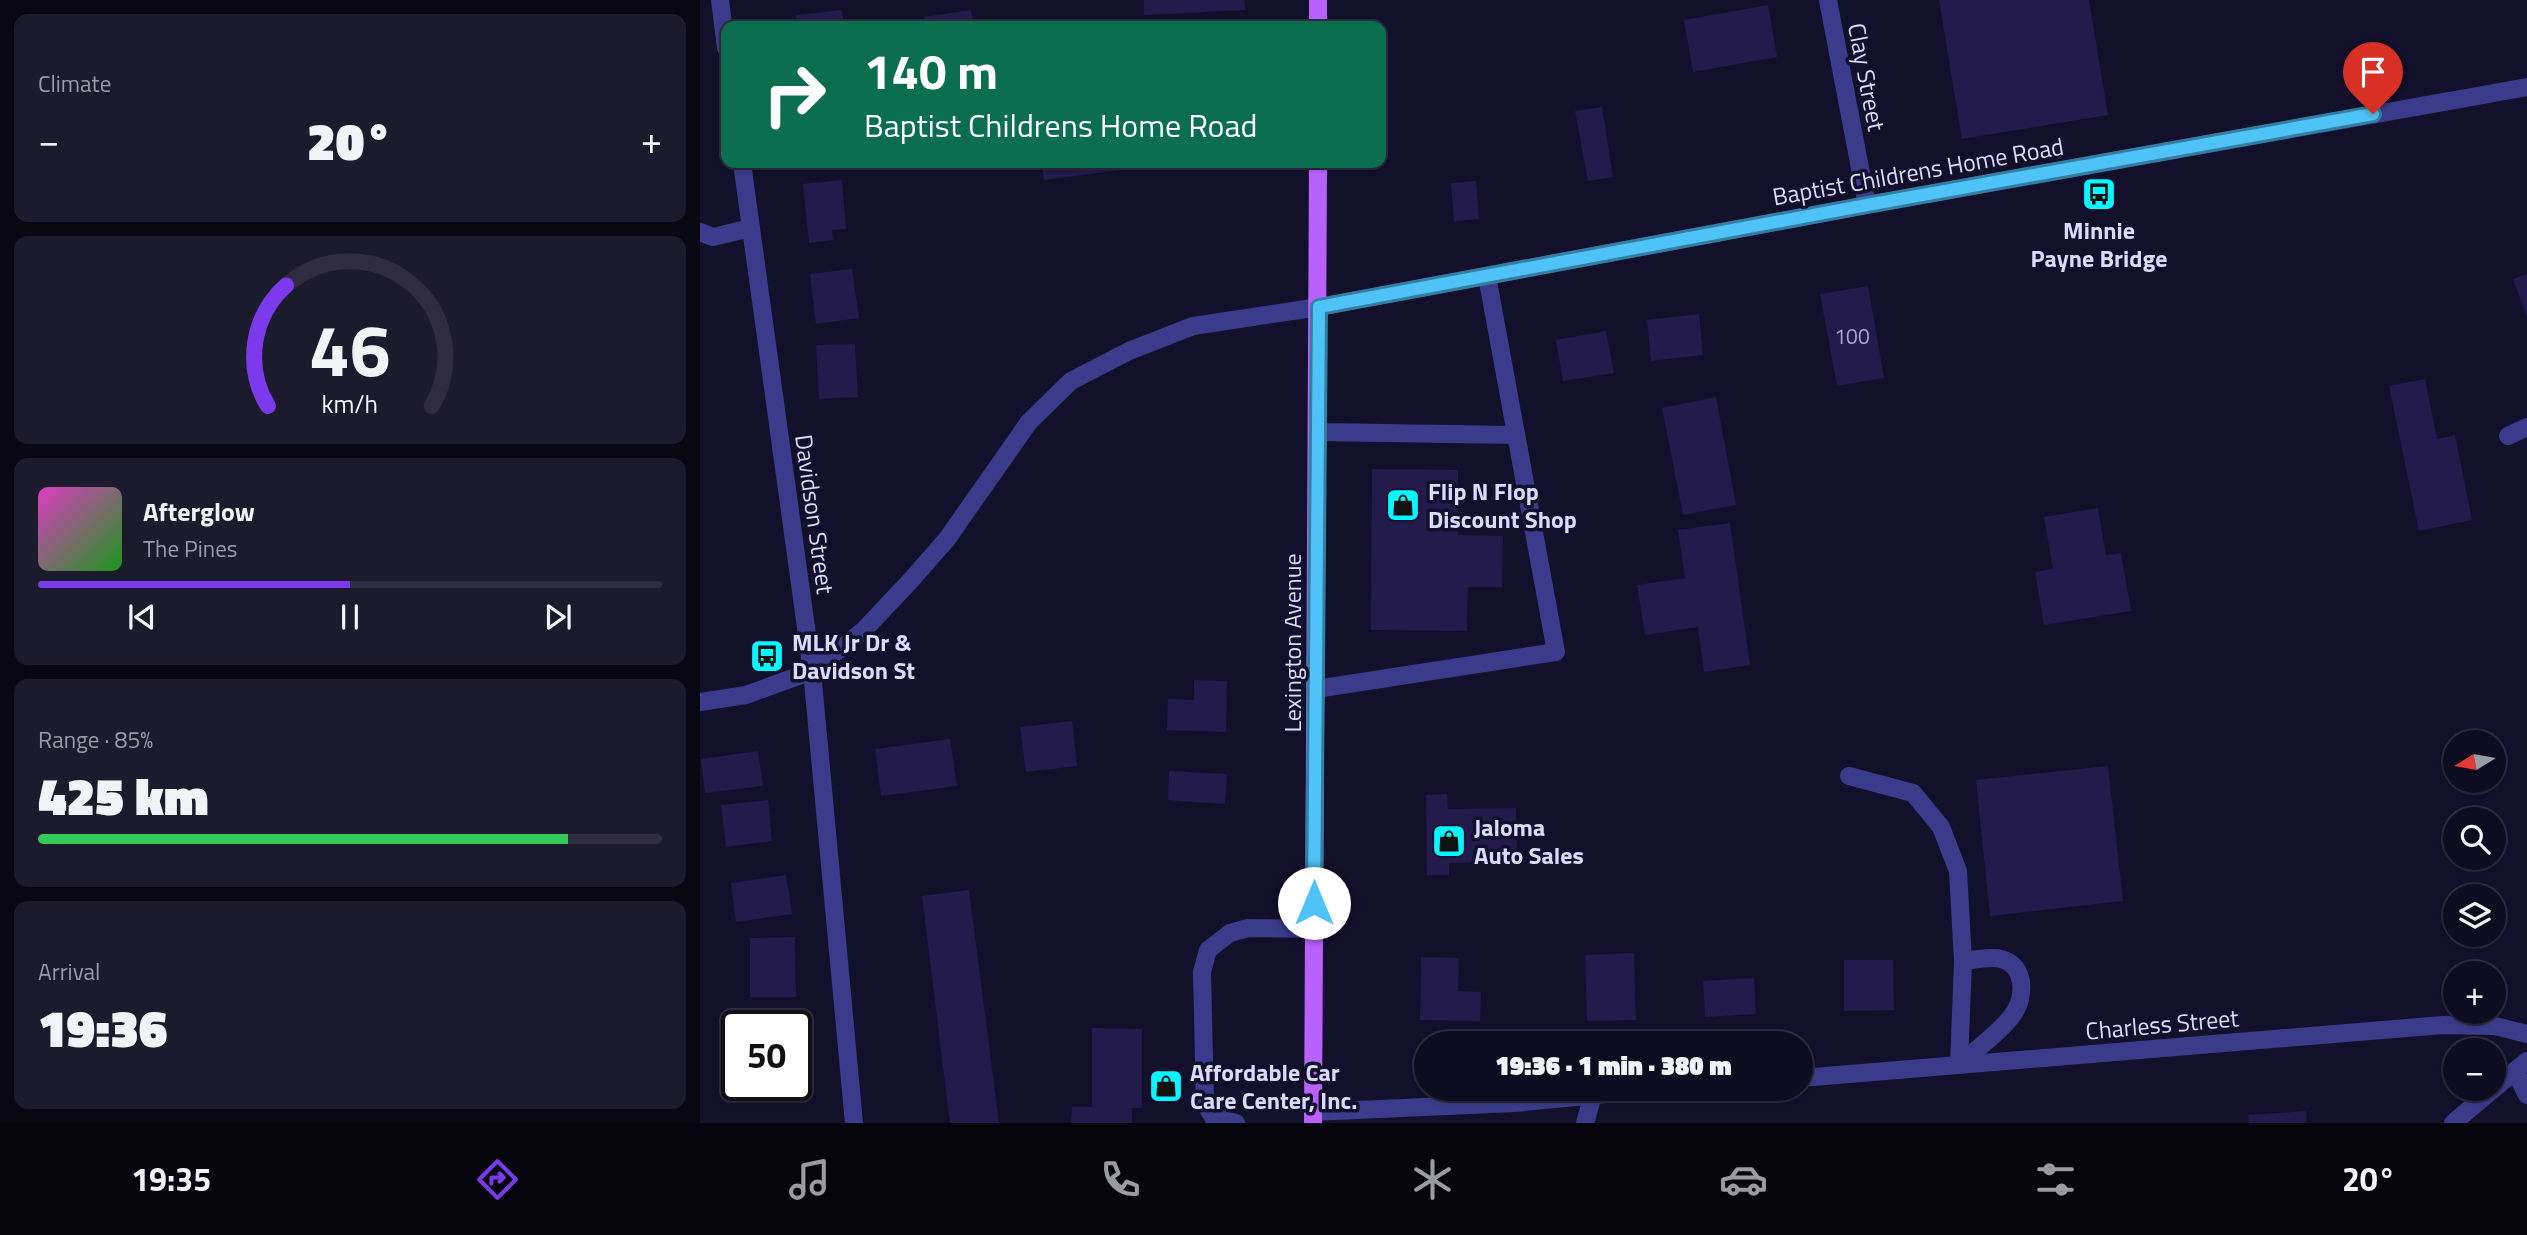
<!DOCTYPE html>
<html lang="en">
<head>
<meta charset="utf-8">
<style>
	body { margin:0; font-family:"Titillium Web",sans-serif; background:#1c1a2d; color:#f1f3f6; height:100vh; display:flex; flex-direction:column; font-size:26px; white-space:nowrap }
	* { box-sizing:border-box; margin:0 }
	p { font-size:23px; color:#9b9ba5 }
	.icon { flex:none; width:38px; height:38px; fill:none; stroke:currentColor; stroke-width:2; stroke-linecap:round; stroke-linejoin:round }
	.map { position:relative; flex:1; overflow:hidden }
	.sheet { display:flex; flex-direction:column; gap:14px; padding:14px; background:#080712; width:700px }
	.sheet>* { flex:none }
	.hud { position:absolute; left:21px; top:21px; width:665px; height:147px; border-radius:14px; box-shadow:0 2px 5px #0004,0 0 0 2px #2e2c3e; background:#0b6e4f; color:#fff; overflow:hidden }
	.needle { width:46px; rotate:259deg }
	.controls { position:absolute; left:1743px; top:730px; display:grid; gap:14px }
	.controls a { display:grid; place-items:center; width:63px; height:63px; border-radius:50%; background:#0e0c20; box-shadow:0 2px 5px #0004,0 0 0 2px #2e2c3e; font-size:35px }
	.speed { position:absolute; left:21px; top:1010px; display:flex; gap:14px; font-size:35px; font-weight:700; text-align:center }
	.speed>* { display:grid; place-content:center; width:91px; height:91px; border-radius:50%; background:#0e0c20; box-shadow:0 2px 5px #0004,0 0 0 2px #2e2c3e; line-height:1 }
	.speed .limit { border:4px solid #111; border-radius:10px; background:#fff; color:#111 }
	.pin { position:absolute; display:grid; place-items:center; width:60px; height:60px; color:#fff; margin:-72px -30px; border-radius:50% 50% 50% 0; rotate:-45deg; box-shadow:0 0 7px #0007 }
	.pin .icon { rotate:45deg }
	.me { position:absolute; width:77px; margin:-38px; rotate:0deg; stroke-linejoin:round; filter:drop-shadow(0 0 5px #0008) }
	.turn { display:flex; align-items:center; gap:24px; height:147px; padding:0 28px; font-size:32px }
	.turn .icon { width:91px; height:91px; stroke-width:2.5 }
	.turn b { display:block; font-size:49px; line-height:60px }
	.big { font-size:52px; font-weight:800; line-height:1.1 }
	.sheet .widget { flex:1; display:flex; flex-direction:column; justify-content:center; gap:10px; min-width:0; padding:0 24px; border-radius:14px; background:#1c1a2d }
	.sheet .dial { align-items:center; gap:0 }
	.dial svg { height:182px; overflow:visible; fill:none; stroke:#2e2c3e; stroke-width:7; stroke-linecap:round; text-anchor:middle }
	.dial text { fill:#f1f3f6; stroke:none }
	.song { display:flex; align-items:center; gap:21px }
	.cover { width:84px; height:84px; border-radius:10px; background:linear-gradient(135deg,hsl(310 70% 55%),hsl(120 70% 35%)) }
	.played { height:7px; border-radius:4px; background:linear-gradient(90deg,#7c3aed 50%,#2e2c3e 50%) }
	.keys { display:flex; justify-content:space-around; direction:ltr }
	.heat { display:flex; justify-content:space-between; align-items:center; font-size:38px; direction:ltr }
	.charge { height:10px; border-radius:5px; background:linear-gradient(90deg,#34c759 85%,#2e2c3e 0) }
	.trip { position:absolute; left:714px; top:1031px; width:399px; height:70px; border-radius:35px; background:#0e0c20; box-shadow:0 2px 5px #0004,0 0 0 2px #2e2c3e; font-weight:800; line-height:70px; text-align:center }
	.dock { display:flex; height:112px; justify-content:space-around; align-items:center; background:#06050d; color:#9b9ba5 }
	.dock .icon { width:49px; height:49px }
	.dock .selected { color:#7c3aed }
	.dock b { font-size:32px; color:#f1f3f6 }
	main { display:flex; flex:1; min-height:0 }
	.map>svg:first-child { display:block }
	.building { fill:#221b4c }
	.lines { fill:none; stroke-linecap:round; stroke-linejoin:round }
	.minor { stroke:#3a3c8b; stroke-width:18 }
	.major { stroke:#b961ff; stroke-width:18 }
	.route-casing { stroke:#337fa1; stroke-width:18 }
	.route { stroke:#4fc3f7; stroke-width:12 }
	.labels { text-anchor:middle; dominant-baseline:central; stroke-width:7; stroke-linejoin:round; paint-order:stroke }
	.number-label { font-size:21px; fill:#adaad2 }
	.street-label { font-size:24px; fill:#dbdaff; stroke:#13102b }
	.poi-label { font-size:24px; font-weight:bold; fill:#dbdaff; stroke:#13102b; text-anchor:start }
</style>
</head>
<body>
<main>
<section class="sheet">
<div class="widget"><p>Climate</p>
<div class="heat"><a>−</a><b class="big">20°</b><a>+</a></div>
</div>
<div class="widget dial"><svg viewBox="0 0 100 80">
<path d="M14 69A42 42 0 1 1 86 69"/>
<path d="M14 69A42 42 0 0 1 22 16" stroke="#7c3aed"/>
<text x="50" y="56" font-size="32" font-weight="700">46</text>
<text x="50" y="72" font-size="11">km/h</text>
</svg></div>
<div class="widget">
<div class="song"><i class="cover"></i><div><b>Afterglow</b><p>The Pines</p></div></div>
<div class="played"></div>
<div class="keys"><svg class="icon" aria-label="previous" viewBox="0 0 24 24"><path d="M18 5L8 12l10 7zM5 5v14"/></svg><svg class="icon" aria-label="pause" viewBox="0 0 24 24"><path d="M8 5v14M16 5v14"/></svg><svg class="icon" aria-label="next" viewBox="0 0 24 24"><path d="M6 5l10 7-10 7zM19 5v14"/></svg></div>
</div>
<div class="widget"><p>Range · 85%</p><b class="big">425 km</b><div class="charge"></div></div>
<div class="widget"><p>Arrival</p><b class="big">19:36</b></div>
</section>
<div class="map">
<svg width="1827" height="1123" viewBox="0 0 1827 1123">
	<rect width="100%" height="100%" fill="#13102b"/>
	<!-- building -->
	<g class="building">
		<path d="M 444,0 L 544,0 L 545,10 L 444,15 Z"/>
		<path d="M 1239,0 L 1389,0 L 1408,115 L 1262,139 Z"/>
		<path d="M 1068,5 L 1077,57 L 993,72 L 984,20 Z"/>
		<path d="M 142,10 L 144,26 L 97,26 L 96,15 Z"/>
		<path d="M 271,10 L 274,26 L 225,26 L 224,17 Z"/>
		<path d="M 902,107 L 913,177 L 888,181 L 875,111 Z"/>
		<path d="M 342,163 L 465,163 L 465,164 L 344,180 Z"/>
		<path d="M 142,180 L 146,229 L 132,230 L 133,240 L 109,243 L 103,184 Z"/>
		<path d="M 776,181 L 779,219 L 754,221 L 751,183 Z"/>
		<path d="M 152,269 L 159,318 L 116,324 L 110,274 Z"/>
		<path d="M 1827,274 L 1827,317 L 1813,279 Z"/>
		<path d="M 1168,286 L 1184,378 L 1137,386 L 1120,294 Z"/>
		<path d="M 999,314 L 1003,355 L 951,361 L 947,320 Z"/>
		<path d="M 906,331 L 914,373 L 863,381 L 856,340 Z"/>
		<path d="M 155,344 L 158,397 L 119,399 L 116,345 Z"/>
		<path d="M 1725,379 L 1737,439 L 1755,435 L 1772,520 L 1719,531 L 1689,386 Z"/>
		<path d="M 1016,397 L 1036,505 L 983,515 L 962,408 Z"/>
		<path d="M 672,469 L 758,470 L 758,535 L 803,536 L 802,587 L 768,587 L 767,631 L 671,630 Z"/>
		<path d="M 1398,508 L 1406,555 L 1421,553 L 1431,611 L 1344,625 L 1335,572 L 1353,569 L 1344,517 Z"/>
		<path d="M 1030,523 L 1050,665 L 1004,672 L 998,627 L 945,635 L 937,585 L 985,578 L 978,530 Z"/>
		<path d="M 494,680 L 527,681 L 526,732 L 467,730 L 468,699 L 494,700 Z"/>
		<path d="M 372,721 L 377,766 L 326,772 L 320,727 Z"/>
		<path d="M 250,739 L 257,786 L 181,796 L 175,749 Z"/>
		<path d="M 58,751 L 63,786 L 5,793 L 1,759 Z"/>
		<path d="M 1408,766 L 1423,901 L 1290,916 L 1276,780 Z"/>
		<path d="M 469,771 L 527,774 L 525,804 L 468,800 Z"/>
		<path d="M 747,794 L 748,809 L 816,808 L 817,862 L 749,863 L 749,875 L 727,875 L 726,795 Z"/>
		<path d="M 68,800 L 72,841 L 26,847 L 21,805 Z"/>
		<path d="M 86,875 L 92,914 L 36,922 L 31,883 Z"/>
		<path d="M 269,890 L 299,1123 L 250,1123 L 222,896 Z"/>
		<path d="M 95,937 L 96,997 L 50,997 L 50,938 Z"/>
		<path d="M 934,953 L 936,1020 L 887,1021 L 885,955 Z"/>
		<path d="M 721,957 L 759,958 L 758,991 L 781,992 L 780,1021 L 720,1020 Z"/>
		<path d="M 1144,960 L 1193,960 L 1194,1010 L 1144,1011 Z"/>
		<path d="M 1054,978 L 1056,1014 L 1005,1017 L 1003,981 Z"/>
		<path d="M 392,1028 L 442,1029 L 442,1108 L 432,1108 L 432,1123 L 371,1123 L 372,1107 L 392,1107 Z"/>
		<path d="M 1606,1111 L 1607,1123 L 1549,1123 L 1548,1115 Z"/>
	</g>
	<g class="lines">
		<!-- minor -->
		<g class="minor">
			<path d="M 20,0 L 26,48"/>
			<path d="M 1128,0 L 1167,205"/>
			<path d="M 42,163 L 112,671 L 154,1123"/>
			<path d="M 0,232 L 13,237 L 51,228"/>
			<path d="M 618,432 L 816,435"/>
			<path d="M 1808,436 L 1827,427"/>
			<path d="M 616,689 L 856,652 L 787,276"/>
			<path d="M 0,702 L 46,695 L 112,671 L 164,630 L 212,579 L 247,539 L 329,422 L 371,381 L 429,351 L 493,326 L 619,307 L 1167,205 L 1827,87"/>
			<path d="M 1149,776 L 1213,793 L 1241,827 L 1258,871 L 1263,961 L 1259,1065"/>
			<path d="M 1259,1065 C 1274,1051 1304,1029 1314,1013 C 1325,996 1326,965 1301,959 C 1291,956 1274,960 1263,961"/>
			<path d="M 1815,1071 L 1827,1095"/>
			<path d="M 1101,1078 L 1743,1025 L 1795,1026 L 1827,1034"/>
			<path d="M 613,1112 L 814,1103 L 970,1088"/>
			<path d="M 536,1123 L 513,1117 L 505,1104 L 502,972 L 508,950 L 530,933 L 548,928 L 614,929"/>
			<path d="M 885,1123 L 893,1095"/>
			<path d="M 1753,1123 L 1827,1061"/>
		</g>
		<!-- major -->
		<g class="major">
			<path d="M 618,0 L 618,26"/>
			<path d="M 613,1123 L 618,163"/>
		</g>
	</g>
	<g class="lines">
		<!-- route casing -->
		<g class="route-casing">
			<path id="route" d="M 614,903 L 619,307 L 1167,205 L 1673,114"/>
		</g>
		<!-- route -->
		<use href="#route" class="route"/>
	</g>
	<!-- icons -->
	<defs>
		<g id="bus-square" transform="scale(1.75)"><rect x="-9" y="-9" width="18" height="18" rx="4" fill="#06f7ff" stroke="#13102b"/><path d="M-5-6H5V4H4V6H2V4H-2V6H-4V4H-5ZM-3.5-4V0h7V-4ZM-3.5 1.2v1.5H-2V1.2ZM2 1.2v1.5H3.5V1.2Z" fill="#111"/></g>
		<g id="shop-square" transform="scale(1.75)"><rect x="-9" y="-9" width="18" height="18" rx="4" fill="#06f7ff" stroke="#13102b"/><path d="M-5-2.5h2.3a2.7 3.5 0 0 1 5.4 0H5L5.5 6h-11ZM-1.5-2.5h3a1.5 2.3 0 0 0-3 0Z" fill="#111"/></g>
	</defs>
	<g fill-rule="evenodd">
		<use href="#bus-square" x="1399" y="194"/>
		<use href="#shop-square" x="703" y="505"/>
		<use href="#bus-square" x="67" y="656"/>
		<use href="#shop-square" x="749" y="841"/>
		<use href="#shop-square" x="466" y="1086"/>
	</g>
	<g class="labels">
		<!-- number labels -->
		<g class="number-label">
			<text x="1152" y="336">100</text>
		</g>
		<!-- street labels -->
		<g class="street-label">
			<text transform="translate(1167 77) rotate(79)">Clay Street</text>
			<text transform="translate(1218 171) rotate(-10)">Baptist Childrens Home Road</text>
			<text transform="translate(115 514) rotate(82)">Davidson Street</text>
			<text transform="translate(592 643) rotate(-90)">Lexington Avenue</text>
			<text transform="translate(1462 1024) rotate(-5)">Charless Street</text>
		</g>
		<!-- poi labels -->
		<g class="poi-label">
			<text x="1399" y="230" text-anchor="middle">Minnie<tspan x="1399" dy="28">Payne Bridge</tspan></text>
			<text x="728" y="491">Flip N Flop<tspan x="728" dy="28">Discount Shop</tspan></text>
			<text x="92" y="642">MLK Jr Dr &amp;<tspan x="92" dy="28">Davidson St</tspan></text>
			<text x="774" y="827">Jaloma<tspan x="774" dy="28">Auto Sales</tspan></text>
			<text x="490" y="1072">Affordable Car<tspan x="490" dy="28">Care Center, Inc.</tspan></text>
		</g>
	</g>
</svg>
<div class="controls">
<a><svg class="needle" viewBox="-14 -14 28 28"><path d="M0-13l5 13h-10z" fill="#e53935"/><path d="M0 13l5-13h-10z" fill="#9b9ba5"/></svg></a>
<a><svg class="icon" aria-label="search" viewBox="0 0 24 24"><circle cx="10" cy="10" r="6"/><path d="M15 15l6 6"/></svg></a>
<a><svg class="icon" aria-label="layers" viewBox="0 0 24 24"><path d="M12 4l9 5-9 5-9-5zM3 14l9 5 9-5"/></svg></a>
<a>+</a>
<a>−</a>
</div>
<div class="speed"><div class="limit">50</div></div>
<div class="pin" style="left:1673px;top:114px;background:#d93025"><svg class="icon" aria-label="arrive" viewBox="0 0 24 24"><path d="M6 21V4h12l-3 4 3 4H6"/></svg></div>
<svg class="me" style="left:614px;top:903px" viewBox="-20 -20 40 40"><circle r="19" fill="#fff"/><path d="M0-13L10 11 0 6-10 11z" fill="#4fc3f7"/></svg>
<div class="trip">19:36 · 1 min · 380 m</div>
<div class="hud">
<div class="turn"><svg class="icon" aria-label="right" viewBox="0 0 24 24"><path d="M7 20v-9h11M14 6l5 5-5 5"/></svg><div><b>140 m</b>Baptist Childrens Home Road</div></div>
</div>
</div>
</main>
<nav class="dock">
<b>19:35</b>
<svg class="icon selected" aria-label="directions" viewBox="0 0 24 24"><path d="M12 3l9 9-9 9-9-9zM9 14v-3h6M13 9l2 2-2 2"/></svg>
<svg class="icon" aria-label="music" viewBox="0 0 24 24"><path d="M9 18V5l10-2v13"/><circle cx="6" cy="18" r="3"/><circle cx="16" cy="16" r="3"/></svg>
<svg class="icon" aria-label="phone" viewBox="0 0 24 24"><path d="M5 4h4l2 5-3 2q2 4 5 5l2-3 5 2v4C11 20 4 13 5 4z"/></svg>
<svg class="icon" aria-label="climate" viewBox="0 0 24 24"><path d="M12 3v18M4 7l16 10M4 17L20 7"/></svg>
<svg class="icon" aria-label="car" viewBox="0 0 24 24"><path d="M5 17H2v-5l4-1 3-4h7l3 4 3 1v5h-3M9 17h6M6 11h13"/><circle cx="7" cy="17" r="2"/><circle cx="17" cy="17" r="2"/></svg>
<svg class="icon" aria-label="filters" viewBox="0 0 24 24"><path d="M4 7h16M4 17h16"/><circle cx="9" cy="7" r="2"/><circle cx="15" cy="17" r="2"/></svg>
<b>20°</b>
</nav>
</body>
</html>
